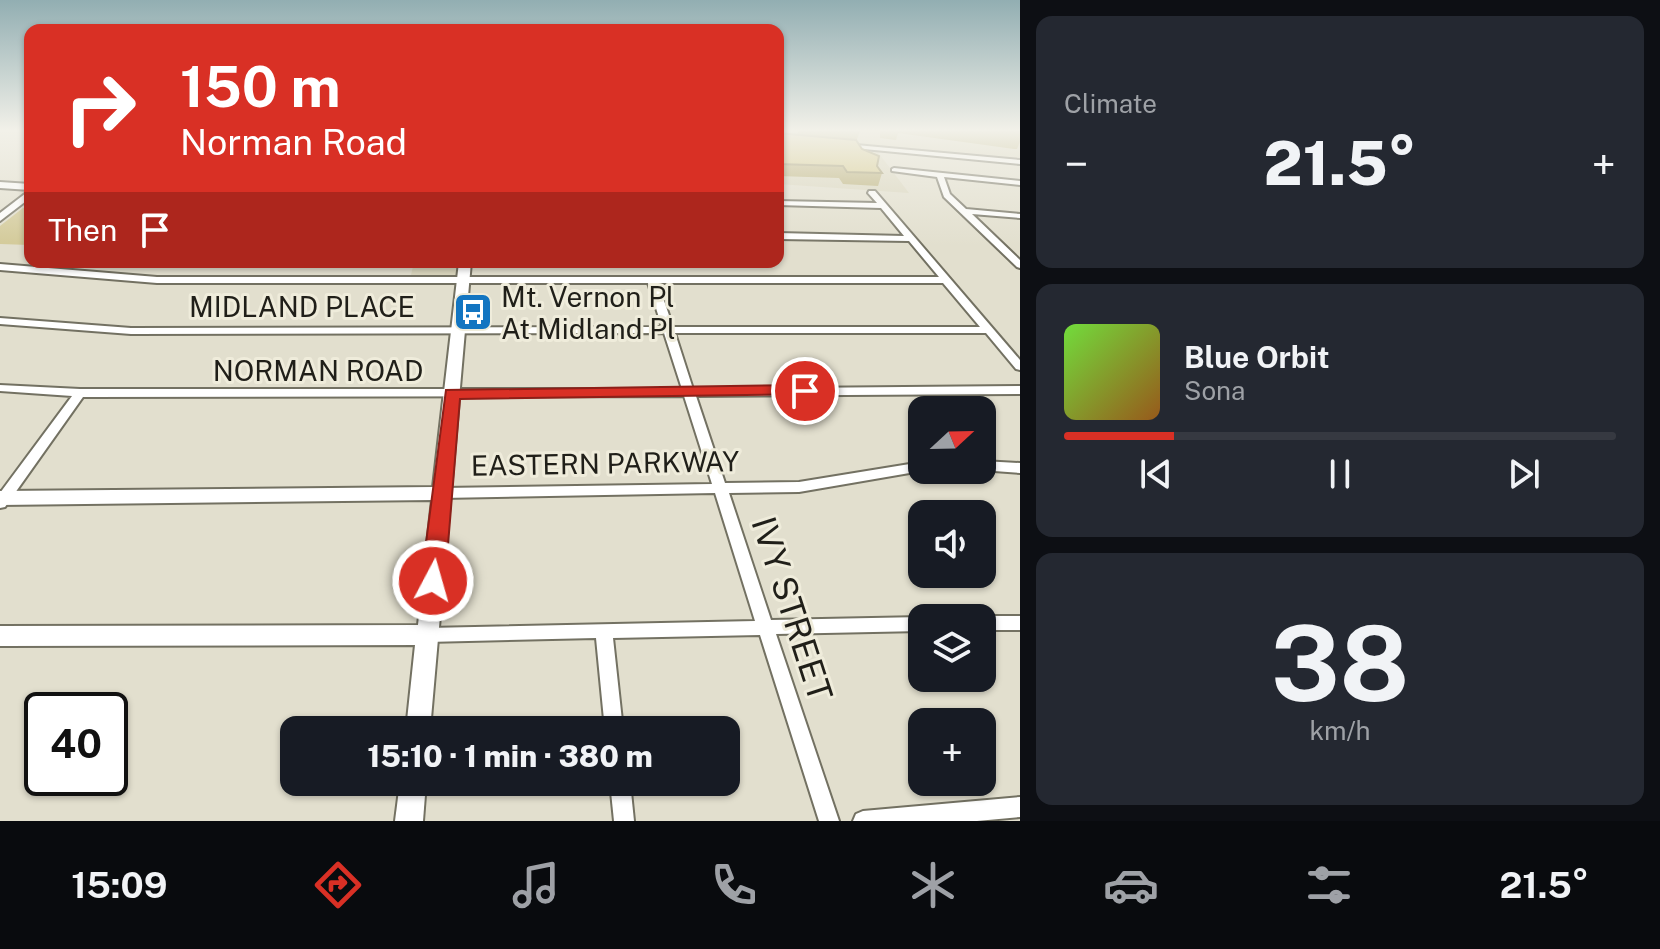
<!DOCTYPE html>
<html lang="en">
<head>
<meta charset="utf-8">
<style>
	body { margin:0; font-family:"Public Sans",sans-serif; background:#242831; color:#f1f3f6; height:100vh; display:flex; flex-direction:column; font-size:30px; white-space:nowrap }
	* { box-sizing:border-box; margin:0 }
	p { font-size:26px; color:#9ea1a6 }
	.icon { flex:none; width:44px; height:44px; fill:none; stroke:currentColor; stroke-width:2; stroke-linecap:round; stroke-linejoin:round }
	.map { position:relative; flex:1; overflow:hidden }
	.drawer { display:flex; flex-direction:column; gap:16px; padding:16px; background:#0d0f14; width:640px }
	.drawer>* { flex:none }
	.hud { position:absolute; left:24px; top:24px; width:760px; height:244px; border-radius:16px; box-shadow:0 2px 6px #0004; background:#d93025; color:#fff; overflow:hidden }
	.needle { width:52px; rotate:68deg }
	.fabs { position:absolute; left:908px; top:396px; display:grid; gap:16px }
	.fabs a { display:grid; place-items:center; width:88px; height:88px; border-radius:16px; background:#171b24; box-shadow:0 2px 6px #0004; font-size:40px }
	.speed { position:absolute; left:24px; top:692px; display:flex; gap:16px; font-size:40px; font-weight:700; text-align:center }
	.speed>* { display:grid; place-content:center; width:104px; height:104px; border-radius:50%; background:#171b24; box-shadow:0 2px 6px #0004; line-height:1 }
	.speed .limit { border:4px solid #111; border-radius:12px; background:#fff; color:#111 }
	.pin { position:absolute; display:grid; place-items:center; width:68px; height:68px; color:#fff; margin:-34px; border:4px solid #fff; border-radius:50%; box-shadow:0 2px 8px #0007 }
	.me { position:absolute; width:88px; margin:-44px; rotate:6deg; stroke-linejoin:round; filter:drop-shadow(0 0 6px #0008) }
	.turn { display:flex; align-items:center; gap:28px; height:168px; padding:0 24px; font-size:36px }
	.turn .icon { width:104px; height:104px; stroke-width:2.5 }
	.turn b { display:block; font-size:56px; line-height:68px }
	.then { display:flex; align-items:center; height:76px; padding:0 24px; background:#0003; gap:16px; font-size:30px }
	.big { font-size:60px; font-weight:800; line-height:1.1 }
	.drawer .tile { flex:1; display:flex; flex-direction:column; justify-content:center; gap:12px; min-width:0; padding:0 28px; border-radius:16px; background:#242831 }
	.drawer .dial { align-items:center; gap:0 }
	.dial b { font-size:104px; line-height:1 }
	.song { display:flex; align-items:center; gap:24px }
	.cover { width:96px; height:96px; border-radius:12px; background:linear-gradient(135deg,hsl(100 70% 55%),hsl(30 70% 35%)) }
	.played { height:8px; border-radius:4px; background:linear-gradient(90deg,#d93025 20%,#363941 20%) }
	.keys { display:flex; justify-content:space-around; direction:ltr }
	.heat { display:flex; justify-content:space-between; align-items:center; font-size:44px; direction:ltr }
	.trip { position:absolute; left:280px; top:716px; width:460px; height:80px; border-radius:16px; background:#171b24; box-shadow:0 2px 6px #0004; font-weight:800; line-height:80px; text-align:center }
	.menu { display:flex; height:128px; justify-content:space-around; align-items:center; background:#090b0e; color:#9ea1a6 }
	.menu .icon { width:56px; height:56px }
	.menu .on { color:#d93025 }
	.menu b { font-size:36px; color:#f1f3f6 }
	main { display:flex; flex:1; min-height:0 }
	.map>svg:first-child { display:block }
	.built { fill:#d9d5bd }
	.green { fill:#d3ca99 }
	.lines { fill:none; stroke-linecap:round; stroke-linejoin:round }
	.street-casing { stroke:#737162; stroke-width:4 }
	.secondary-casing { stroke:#737162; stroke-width:4 }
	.street { fill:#fff; fill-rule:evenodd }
	.secondary { fill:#fff; fill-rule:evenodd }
	.wall { fill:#b6ab71 }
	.building { fill:#d4c783; stroke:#948b5c; stroke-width:2 }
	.route { fill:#d93025; stroke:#8d1f18; stroke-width:2 }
	.labels { text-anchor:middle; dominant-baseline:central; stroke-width:6; stroke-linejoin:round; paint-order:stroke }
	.poi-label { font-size:28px; fill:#201f19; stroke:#efecdb; text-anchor:start }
	.street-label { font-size:28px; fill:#201f19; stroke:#efecdb }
	.near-street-label { font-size:34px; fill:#201f19; stroke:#efecdb }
</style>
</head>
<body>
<main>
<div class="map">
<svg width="1020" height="821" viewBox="0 0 1020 821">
	<rect width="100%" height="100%" fill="#e2dfce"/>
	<!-- built -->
	<g class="built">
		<path d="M 778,131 L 1020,131 L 1020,165 L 877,151 L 909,193 L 778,184 Z"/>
		<path d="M 414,262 L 458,262 L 457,275 L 411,275 Z"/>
	</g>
	<!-- green -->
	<path class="green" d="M 23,208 L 30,208 L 30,245 L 0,244 L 0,226 Z"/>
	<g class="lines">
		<!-- street casing -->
		<g class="street-casing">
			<g id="street">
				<path d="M 845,144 L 1020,160 L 1020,164 L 843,147 L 842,146 Z"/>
				<path d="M 894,168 L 1020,181 L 1020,185 L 944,177 L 950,194 L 966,209 L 1020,214 L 1020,218 L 972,214 L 1020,260 L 1020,268 L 1017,267 L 944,197 L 937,177 L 892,171 L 892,169 Z"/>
				<path d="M 869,191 L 875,191 L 1020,360 L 1020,370 L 1016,369 L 986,333 L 675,333 L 693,389 L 1020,386 L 1020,394 L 696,396 L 725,483 L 799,482 L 922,462 L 922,470 L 927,470 L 799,492 L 729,493 L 771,620 L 922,617 L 925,618 L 922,618 L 922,631 L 776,634 L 839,821 L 819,821 L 760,635 L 613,638 L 623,730 L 605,730 L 596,638 L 427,642 L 421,640 L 419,635 L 421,630 L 427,628 L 755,621 L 715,493 L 442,498 L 437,496 L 435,493 L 437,490 L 442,488 L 712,484 L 684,396 L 83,397 L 5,507 L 0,508 L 0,493 L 72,396 L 0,391 L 0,385 L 80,389 L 682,389 L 664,333 L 131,334 L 0,324 L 0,318 L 131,328 L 662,327 L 648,283 L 157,283 L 0,270 L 0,264 L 157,277 L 939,277 L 909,241 L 778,239 L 778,233 L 904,236 L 881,208 L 778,205 L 778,201 L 877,203 L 868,193 ZM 658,283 L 943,283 L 980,327 L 673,327 Z"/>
				<path d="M 982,461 L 1020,463 L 1020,473 L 980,470 L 982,470 Z"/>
				<path d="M 982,616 L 1020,616 L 1020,630 L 982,630 L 982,618 L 976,618 Z"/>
				<path d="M 610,782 L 630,782 L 634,821 L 614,821 Z"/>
				<path d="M 1020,797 L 1020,817 L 977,821 L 853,821 L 856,814 L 863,811 Z"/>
			</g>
		</g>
		<!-- secondary casing -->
		<g class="secondary-casing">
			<g id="secondary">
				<path d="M 0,182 L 30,184 L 30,190 L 0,188 Z"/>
				<path d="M 30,190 L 30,198 L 0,221 L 0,213 Z"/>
				<path d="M 459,262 L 471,262 L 430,730 L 406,730 L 415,645 L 0,646 L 0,626 L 418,625 L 432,500 L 0,505 L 0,491 L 433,487 Z"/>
				<path d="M 400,782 L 426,782 L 423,821 L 395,821 Z"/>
			</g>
		</g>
		<!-- street -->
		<use href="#street" class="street"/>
		<!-- secondary -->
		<use href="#secondary" class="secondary"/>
	</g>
	<!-- wall -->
	<g class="wall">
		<path d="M 798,131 L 860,131 L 856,142 L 882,173 L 878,186 L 843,184 L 839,178 L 778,176 L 778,133 L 797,135 Z"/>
		<path d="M 880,131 L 1020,131 L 1020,142 L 1017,149 L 1014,149 L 898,133 L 896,140 L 880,138 Z"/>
	</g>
	<!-- building -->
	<path class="building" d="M 778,133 L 856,140 L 862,149 L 879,156 L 877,166 L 882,173 L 847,172 L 843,166 L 778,164 Z"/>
	<!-- sky -->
	<linearGradient id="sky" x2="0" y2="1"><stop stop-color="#92aeb2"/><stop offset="0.53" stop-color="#f2f1e9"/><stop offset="1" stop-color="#f2f1e9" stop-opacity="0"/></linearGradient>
	<rect width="1020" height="246" fill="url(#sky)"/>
	<!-- route -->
	<path class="route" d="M 805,385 L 811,387 L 814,391 L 811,394 L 460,399 L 445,581 L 441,587 L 433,590 L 425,587 L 421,581 L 446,390 Z"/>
	<!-- icons -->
	<defs>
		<g id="bus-square" transform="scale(2)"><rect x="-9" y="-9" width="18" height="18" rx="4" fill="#1375c1" stroke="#efecdb"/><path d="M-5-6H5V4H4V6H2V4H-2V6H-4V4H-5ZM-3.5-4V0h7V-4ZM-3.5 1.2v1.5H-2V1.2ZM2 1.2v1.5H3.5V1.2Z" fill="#fff"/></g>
	</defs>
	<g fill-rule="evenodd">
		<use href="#bus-square" x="473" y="312"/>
	</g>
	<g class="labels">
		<!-- poi labels -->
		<g class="poi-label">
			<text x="501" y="296">Mt. Vernon Pl<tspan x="501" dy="32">At Midland Pl</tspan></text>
		</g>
		<!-- street labels -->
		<g class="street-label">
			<text x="302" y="306">MIDLAND PLACE</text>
			<text x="318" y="370">NORMAN ROAD</text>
			<text transform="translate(605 463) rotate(-1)">EASTERN PARKWAY</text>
		</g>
		<!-- near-street labels -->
		<g class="near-street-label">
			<text transform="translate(792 609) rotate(72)">IVY STREET</text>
		</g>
	</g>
</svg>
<div class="fabs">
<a><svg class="needle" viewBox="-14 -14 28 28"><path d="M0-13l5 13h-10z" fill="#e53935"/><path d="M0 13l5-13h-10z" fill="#9ea1a6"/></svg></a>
<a><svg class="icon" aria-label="sound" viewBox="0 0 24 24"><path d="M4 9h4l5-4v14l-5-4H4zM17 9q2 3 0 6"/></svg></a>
<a><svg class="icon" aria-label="layers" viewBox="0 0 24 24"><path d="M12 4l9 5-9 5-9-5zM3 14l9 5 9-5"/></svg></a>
<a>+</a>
</div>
<div class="speed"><div class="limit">40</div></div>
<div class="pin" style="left:805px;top:391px;background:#d93025"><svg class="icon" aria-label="arrive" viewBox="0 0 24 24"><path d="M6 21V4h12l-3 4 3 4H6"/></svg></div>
<svg class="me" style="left:433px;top:581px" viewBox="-20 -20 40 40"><circle r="17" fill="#d93025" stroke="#fff" stroke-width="3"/><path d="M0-11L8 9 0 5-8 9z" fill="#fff"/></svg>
<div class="trip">15:10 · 1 min · 380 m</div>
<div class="hud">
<div class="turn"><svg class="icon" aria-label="right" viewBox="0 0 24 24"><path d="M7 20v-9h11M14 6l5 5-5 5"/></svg><div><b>150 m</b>Norman Road</div></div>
<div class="then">Then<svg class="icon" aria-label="arrive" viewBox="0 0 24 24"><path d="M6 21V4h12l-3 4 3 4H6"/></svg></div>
</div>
</div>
<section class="drawer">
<div class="tile"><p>Climate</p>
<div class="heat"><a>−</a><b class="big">21.5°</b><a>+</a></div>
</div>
<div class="tile">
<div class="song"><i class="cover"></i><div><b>Blue Orbit</b><p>Sona</p></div></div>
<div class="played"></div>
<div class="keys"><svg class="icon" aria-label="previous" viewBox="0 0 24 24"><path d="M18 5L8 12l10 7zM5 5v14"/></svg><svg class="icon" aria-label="pause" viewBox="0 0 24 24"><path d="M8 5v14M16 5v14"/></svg><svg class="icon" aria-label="next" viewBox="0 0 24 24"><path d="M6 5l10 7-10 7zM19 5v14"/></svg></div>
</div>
<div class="tile dial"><b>38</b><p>km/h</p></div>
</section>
</main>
<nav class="menu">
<b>15:09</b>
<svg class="icon on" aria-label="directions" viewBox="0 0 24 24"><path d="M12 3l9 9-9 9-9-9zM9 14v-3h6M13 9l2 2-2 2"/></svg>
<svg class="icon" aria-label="music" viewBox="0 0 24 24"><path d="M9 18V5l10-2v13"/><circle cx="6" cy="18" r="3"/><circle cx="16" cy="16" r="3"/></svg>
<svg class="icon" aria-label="phone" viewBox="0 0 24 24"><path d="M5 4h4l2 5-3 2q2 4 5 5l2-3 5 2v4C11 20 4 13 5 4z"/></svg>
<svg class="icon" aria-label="climate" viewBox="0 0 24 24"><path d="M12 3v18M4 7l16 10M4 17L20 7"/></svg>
<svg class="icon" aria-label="car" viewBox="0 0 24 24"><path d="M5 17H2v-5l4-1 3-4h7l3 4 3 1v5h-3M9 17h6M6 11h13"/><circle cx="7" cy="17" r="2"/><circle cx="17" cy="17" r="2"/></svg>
<svg class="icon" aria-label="filters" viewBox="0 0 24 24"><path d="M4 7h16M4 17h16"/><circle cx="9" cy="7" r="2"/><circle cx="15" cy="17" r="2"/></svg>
<b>21.5°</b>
</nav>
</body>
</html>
